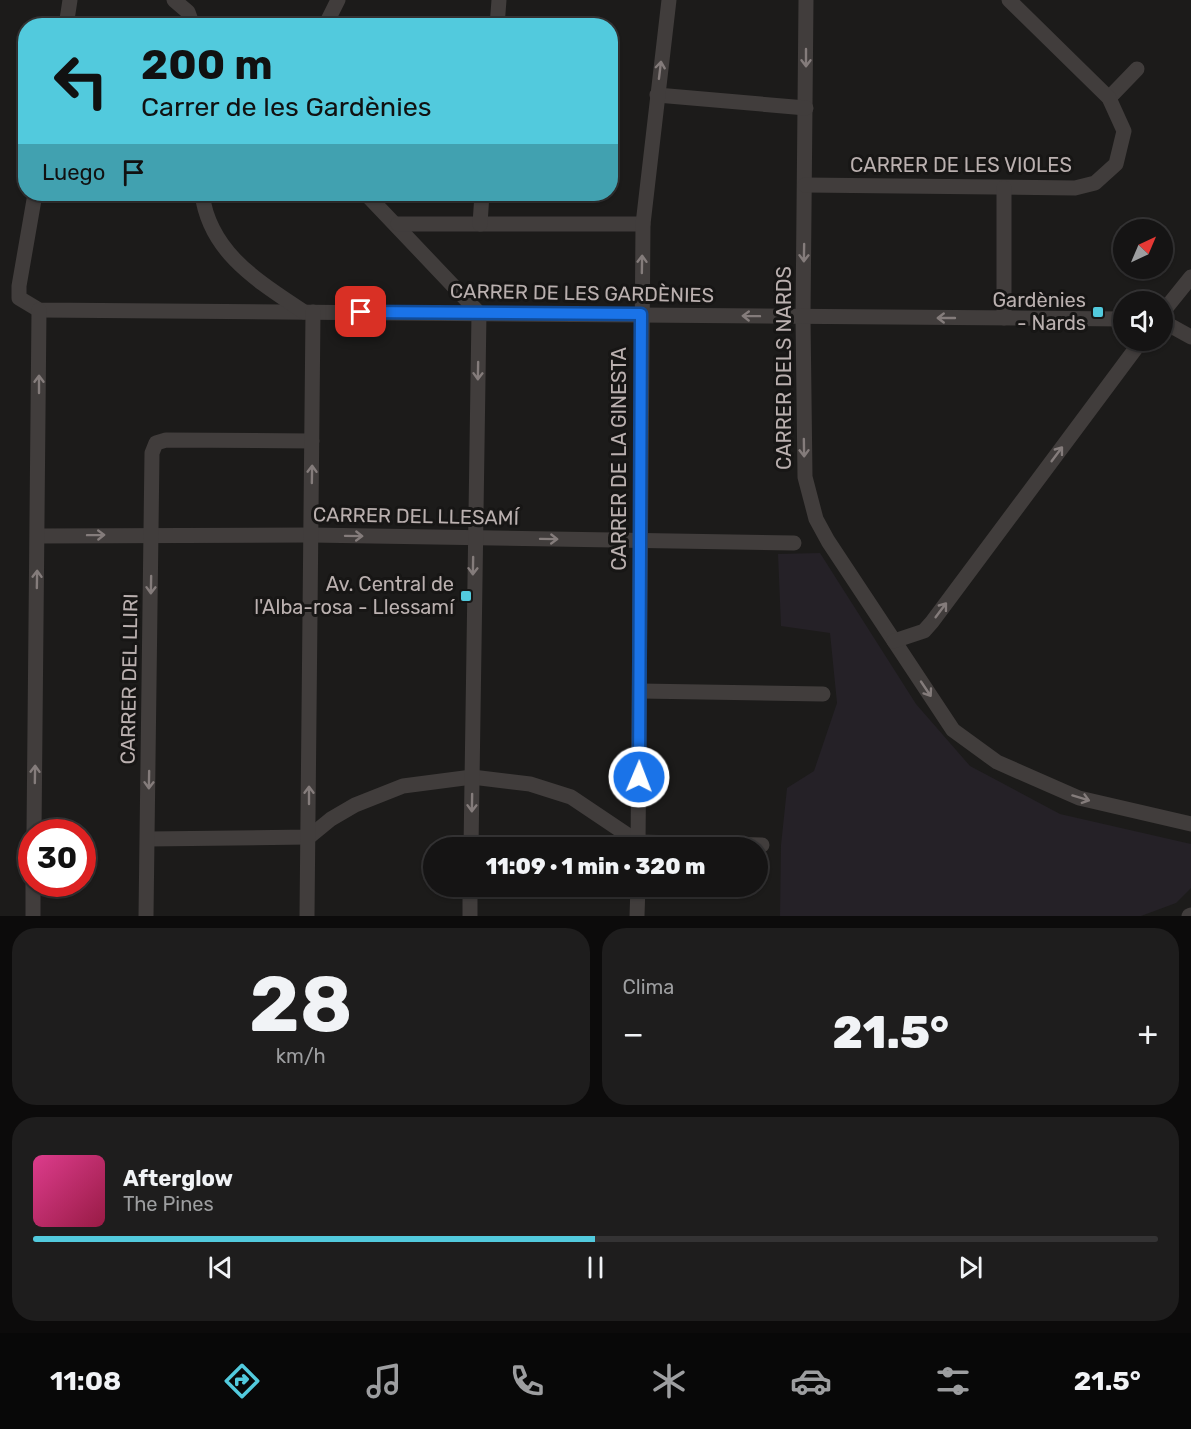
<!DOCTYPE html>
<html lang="es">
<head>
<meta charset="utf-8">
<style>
	body { margin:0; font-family:Rubik,sans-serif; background:#1e1d1d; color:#f1f3f6; height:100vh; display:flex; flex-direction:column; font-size:22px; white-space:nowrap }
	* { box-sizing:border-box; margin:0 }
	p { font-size:20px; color:#9d9ea0 }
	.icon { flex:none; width:33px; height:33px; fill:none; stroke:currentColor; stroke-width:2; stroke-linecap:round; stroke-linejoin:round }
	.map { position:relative; height:916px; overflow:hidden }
	.details { display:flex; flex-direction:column; gap:12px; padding:12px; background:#0c0b0b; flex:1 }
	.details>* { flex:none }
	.top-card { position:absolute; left:18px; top:18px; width:600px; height:183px; border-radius:24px; box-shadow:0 2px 4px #0004,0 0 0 2px #343334; background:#52cadd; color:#111; overflow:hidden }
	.needle { width:39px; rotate:44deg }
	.fabs { position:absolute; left:1113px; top:219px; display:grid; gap:12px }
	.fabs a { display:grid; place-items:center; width:60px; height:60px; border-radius:50%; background:#151414; box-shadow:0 2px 4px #0004,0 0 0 2px #343334; font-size:30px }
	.speed { position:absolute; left:18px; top:819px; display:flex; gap:12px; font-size:30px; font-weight:700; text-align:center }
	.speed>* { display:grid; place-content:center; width:78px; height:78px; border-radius:50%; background:#151414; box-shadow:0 2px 4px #0004,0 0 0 2px #343334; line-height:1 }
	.speed .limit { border:9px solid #d22; background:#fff; color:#111 }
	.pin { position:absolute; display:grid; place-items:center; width:51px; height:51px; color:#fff; margin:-26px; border-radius:12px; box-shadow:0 3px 9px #0006 }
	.me { position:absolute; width:66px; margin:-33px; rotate:1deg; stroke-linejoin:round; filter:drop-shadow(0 0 4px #0008) }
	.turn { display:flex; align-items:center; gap:21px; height:126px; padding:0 24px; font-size:27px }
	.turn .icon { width:78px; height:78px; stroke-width:2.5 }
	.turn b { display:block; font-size:42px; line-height:51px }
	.then { display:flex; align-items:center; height:57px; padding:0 24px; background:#0003; gap:12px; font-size:22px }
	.big { font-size:45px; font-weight:800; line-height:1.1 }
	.details .tile { flex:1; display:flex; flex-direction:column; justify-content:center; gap:9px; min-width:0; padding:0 21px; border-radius:24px; background:#1e1d1d }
	.details .dial { align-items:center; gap:0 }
	.dial b { font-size:78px; line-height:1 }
	.song { display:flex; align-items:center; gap:18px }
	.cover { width:72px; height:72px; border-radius:9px; background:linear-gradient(135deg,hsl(330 70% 55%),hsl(340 70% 35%)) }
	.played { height:6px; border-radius:3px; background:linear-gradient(90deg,#52cadd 50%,#343334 50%) }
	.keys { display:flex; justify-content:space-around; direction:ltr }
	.heat { display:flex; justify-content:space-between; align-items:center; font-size:33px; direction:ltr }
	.details .tiles { flex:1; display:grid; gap:12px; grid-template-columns:1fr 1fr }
	.tile:last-child { grid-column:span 2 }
	.trip { position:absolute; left:423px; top:837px; width:345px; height:60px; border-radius:30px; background:#151414; box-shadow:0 2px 4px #0004,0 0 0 2px #343334; font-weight:800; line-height:60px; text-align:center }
	.menu { display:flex; height:96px; justify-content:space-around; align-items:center; background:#080808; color:#9d9ea0 }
	.menu .icon { width:42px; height:42px }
	.menu .active { color:#52cadd }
	.menu b { font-size:27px; color:#f1f3f6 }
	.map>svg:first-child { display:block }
	.green { fill:#252127 }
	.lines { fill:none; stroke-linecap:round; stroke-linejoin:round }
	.street { stroke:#413d3c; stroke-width:15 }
	.oneway { stroke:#847c7b }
	.route-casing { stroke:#114b97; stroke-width:15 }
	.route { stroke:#1a73e8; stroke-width:10 }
	.poi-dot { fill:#52cadd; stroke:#171615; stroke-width:2 }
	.labels { text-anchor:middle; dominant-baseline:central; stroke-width:6; stroke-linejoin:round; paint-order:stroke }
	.street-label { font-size:20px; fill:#bab0af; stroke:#171615 }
	.poi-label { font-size:20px; fill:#bab0af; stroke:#171615; text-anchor:end }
</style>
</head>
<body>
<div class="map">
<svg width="1191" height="916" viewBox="0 0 1191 916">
	<rect width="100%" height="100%" fill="#1c1b1a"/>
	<!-- green -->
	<path class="green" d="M 820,553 L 916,704 L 970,766 L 1060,814 L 1191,844 L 1191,888 L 1176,903 L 1141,916 L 780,916 L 781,845 L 787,788 L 814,771 L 837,703 L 830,633 L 781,626 L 778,554 Z"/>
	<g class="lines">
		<!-- street -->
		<g class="street">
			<path d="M 174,0 L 188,12 L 193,26"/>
			<path d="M 806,0 L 803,317 L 805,477 L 816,519 L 828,541 L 953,730 L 997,762 L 1079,798 L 1191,824"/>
			<path d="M 66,26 L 70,0"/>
			<path d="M 325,26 L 338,0"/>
			<path d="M 497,26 L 499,0"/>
			<path d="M 657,95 L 806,108"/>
			<path d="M 1109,98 L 1137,69"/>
			<path d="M 805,185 L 1075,188 L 1095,183 L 1116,164 L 1124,131 L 1109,98 L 1009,0"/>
			<path d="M 1004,188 L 1004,318"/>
			<path d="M 35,194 L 19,286 L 19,298 L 39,310 L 1124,319"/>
			<path d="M 202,194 C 210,253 258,281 304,312"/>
			<path d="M 366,194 L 479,313"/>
			<path d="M 398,224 L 643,224"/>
			<path d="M 480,224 L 482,194"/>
			<path d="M 1162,313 L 1191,277"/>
			<path d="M 1162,321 L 1191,337"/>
			<path d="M 38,536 L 311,535 L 794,543"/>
			<path d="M 894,641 L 924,631 L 932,622 L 1142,340"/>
			<path d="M 640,691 L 823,694"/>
			<path d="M 34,832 L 39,310"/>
			<path d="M 148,839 L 309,837 L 331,819 L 355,805 L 403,786 L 472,777 L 530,784 L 571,797 L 638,842 L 762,845"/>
			<path d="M 471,848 L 479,313"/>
			<path d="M 638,848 L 643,224 L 669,0"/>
			<path d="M 33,916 L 33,884"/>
			<path d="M 146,916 L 152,453 L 156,443 L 166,440 L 312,441"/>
			<path d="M 307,916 L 313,312"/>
			<path d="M 470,916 L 470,886"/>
			<path d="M 637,916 L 638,886"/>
			<path d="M 1189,916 L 1191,915"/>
		</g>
	</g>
	<!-- one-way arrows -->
	<defs><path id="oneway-shaft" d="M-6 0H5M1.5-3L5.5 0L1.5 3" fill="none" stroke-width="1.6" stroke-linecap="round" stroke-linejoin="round" transform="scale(1.5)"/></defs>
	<g class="oneway">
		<use href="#oneway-shaft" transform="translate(806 58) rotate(90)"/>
		<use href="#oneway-shaft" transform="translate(660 70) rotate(-83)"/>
		<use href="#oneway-shaft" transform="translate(804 253) rotate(91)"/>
		<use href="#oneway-shaft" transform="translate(642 264) rotate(-89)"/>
		<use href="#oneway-shaft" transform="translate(751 316) rotate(-179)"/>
		<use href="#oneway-shaft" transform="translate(946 318) rotate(-180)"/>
		<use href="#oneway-shaft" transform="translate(478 371) rotate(91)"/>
		<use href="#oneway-shaft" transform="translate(39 384) rotate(-90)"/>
		<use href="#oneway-shaft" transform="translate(804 448) rotate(89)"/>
		<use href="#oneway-shaft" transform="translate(1057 454) rotate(-53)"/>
		<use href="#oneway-shaft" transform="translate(312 474) rotate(-89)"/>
		<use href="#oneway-shaft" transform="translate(96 535) rotate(-1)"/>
		<use href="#oneway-shaft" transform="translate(354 536) rotate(1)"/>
		<use href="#oneway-shaft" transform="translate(549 539) rotate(1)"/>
		<use href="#oneway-shaft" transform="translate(473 566) rotate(91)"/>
		<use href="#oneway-shaft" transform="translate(37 579) rotate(-89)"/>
		<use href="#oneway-shaft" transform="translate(151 585) rotate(91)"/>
		<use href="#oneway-shaft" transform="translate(941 610) rotate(-53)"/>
		<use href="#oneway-shaft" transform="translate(926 689) rotate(56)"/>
		<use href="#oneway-shaft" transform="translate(35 774) rotate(-89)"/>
		<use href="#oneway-shaft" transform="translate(149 780) rotate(91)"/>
		<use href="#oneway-shaft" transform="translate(309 795) rotate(-90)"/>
		<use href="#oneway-shaft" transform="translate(1081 798) rotate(17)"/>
		<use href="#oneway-shaft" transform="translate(472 803) rotate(91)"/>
	</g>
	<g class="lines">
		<!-- route casing -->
		<g class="route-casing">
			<path id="route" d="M 361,312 L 641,314 L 639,777"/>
		</g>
		<!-- route -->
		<use href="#route" class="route"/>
	</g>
	<!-- markers -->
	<g class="poi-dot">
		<rect x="1092" y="306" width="12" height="12" rx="3"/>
		<rect x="460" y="590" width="12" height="12" rx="3"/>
	</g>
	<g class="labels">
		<!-- street labels -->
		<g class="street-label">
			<text x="961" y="165">CARRER DE LES VIOLES</text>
			<text transform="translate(582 293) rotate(1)">CARRER DE LES GARDÈNIES</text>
			<text transform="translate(784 368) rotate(-90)">CARRER DELS NARDS</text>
			<text transform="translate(619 459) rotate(-90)">CARRER DE LA GINESTA</text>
			<text transform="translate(416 516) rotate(1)">CARRER DEL LLESAMÍ</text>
			<text transform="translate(129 679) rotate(-89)">CARRER DEL LLIRI</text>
		</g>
		<!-- poi labels -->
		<g class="poi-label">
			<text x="1086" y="300">Gardènies<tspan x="1086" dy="23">- Nards</tspan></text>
			<text x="454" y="584">Av. Central de<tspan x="454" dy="23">l'Alba-rosa - Llessamí</tspan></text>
		</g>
	</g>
</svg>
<div class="fabs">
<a><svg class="needle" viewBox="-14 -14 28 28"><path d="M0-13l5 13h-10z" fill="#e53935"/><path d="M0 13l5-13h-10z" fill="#9d9ea0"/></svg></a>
<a><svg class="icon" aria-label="sound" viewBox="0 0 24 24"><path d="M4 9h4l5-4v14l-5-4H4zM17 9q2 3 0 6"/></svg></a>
</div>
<div class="speed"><div class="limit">30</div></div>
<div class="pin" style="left:361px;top:312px;background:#d93025"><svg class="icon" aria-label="arrive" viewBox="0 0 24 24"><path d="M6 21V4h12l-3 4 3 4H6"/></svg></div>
<svg class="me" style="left:639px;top:777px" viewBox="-20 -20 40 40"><circle r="17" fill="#1a73e8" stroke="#fff" stroke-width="3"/><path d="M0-11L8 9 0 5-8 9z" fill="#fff"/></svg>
<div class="trip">11:09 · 1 min · 320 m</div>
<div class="top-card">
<div class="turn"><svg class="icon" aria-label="left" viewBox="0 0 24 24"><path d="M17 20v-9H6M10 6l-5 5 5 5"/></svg><div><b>200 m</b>Carrer de les Gardènies</div></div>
<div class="then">Luego<svg class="icon" aria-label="arrive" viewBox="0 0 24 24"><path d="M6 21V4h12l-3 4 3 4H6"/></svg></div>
</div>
</div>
<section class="details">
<div class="tiles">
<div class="tile dial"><b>28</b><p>km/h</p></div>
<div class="tile"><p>Clima</p>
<div class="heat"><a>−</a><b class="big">21.5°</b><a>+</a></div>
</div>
<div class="tile">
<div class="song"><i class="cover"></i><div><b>Afterglow</b><p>The Pines</p></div></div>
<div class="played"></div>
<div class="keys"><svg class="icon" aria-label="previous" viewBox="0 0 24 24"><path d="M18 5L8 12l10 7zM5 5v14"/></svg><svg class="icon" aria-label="pause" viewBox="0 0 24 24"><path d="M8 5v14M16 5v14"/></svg><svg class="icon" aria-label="next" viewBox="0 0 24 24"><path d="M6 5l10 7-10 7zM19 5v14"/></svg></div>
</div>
</div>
</section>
<nav class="menu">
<b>11:08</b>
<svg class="icon active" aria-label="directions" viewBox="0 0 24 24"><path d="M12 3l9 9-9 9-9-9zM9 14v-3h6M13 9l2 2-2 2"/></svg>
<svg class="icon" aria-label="music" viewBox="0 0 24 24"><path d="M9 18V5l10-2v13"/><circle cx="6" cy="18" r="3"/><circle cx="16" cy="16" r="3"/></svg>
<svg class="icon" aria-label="phone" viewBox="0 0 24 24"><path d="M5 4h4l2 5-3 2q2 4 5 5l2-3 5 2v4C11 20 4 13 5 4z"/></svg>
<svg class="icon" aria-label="climate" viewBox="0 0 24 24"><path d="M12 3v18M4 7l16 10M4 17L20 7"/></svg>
<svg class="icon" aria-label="car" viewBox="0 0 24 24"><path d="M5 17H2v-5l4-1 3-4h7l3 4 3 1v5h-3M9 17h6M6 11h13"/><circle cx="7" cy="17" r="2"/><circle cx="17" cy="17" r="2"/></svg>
<svg class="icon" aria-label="filters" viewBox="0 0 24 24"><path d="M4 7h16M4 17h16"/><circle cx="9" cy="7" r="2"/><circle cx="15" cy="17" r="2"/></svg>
<b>21.5°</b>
</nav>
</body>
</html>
